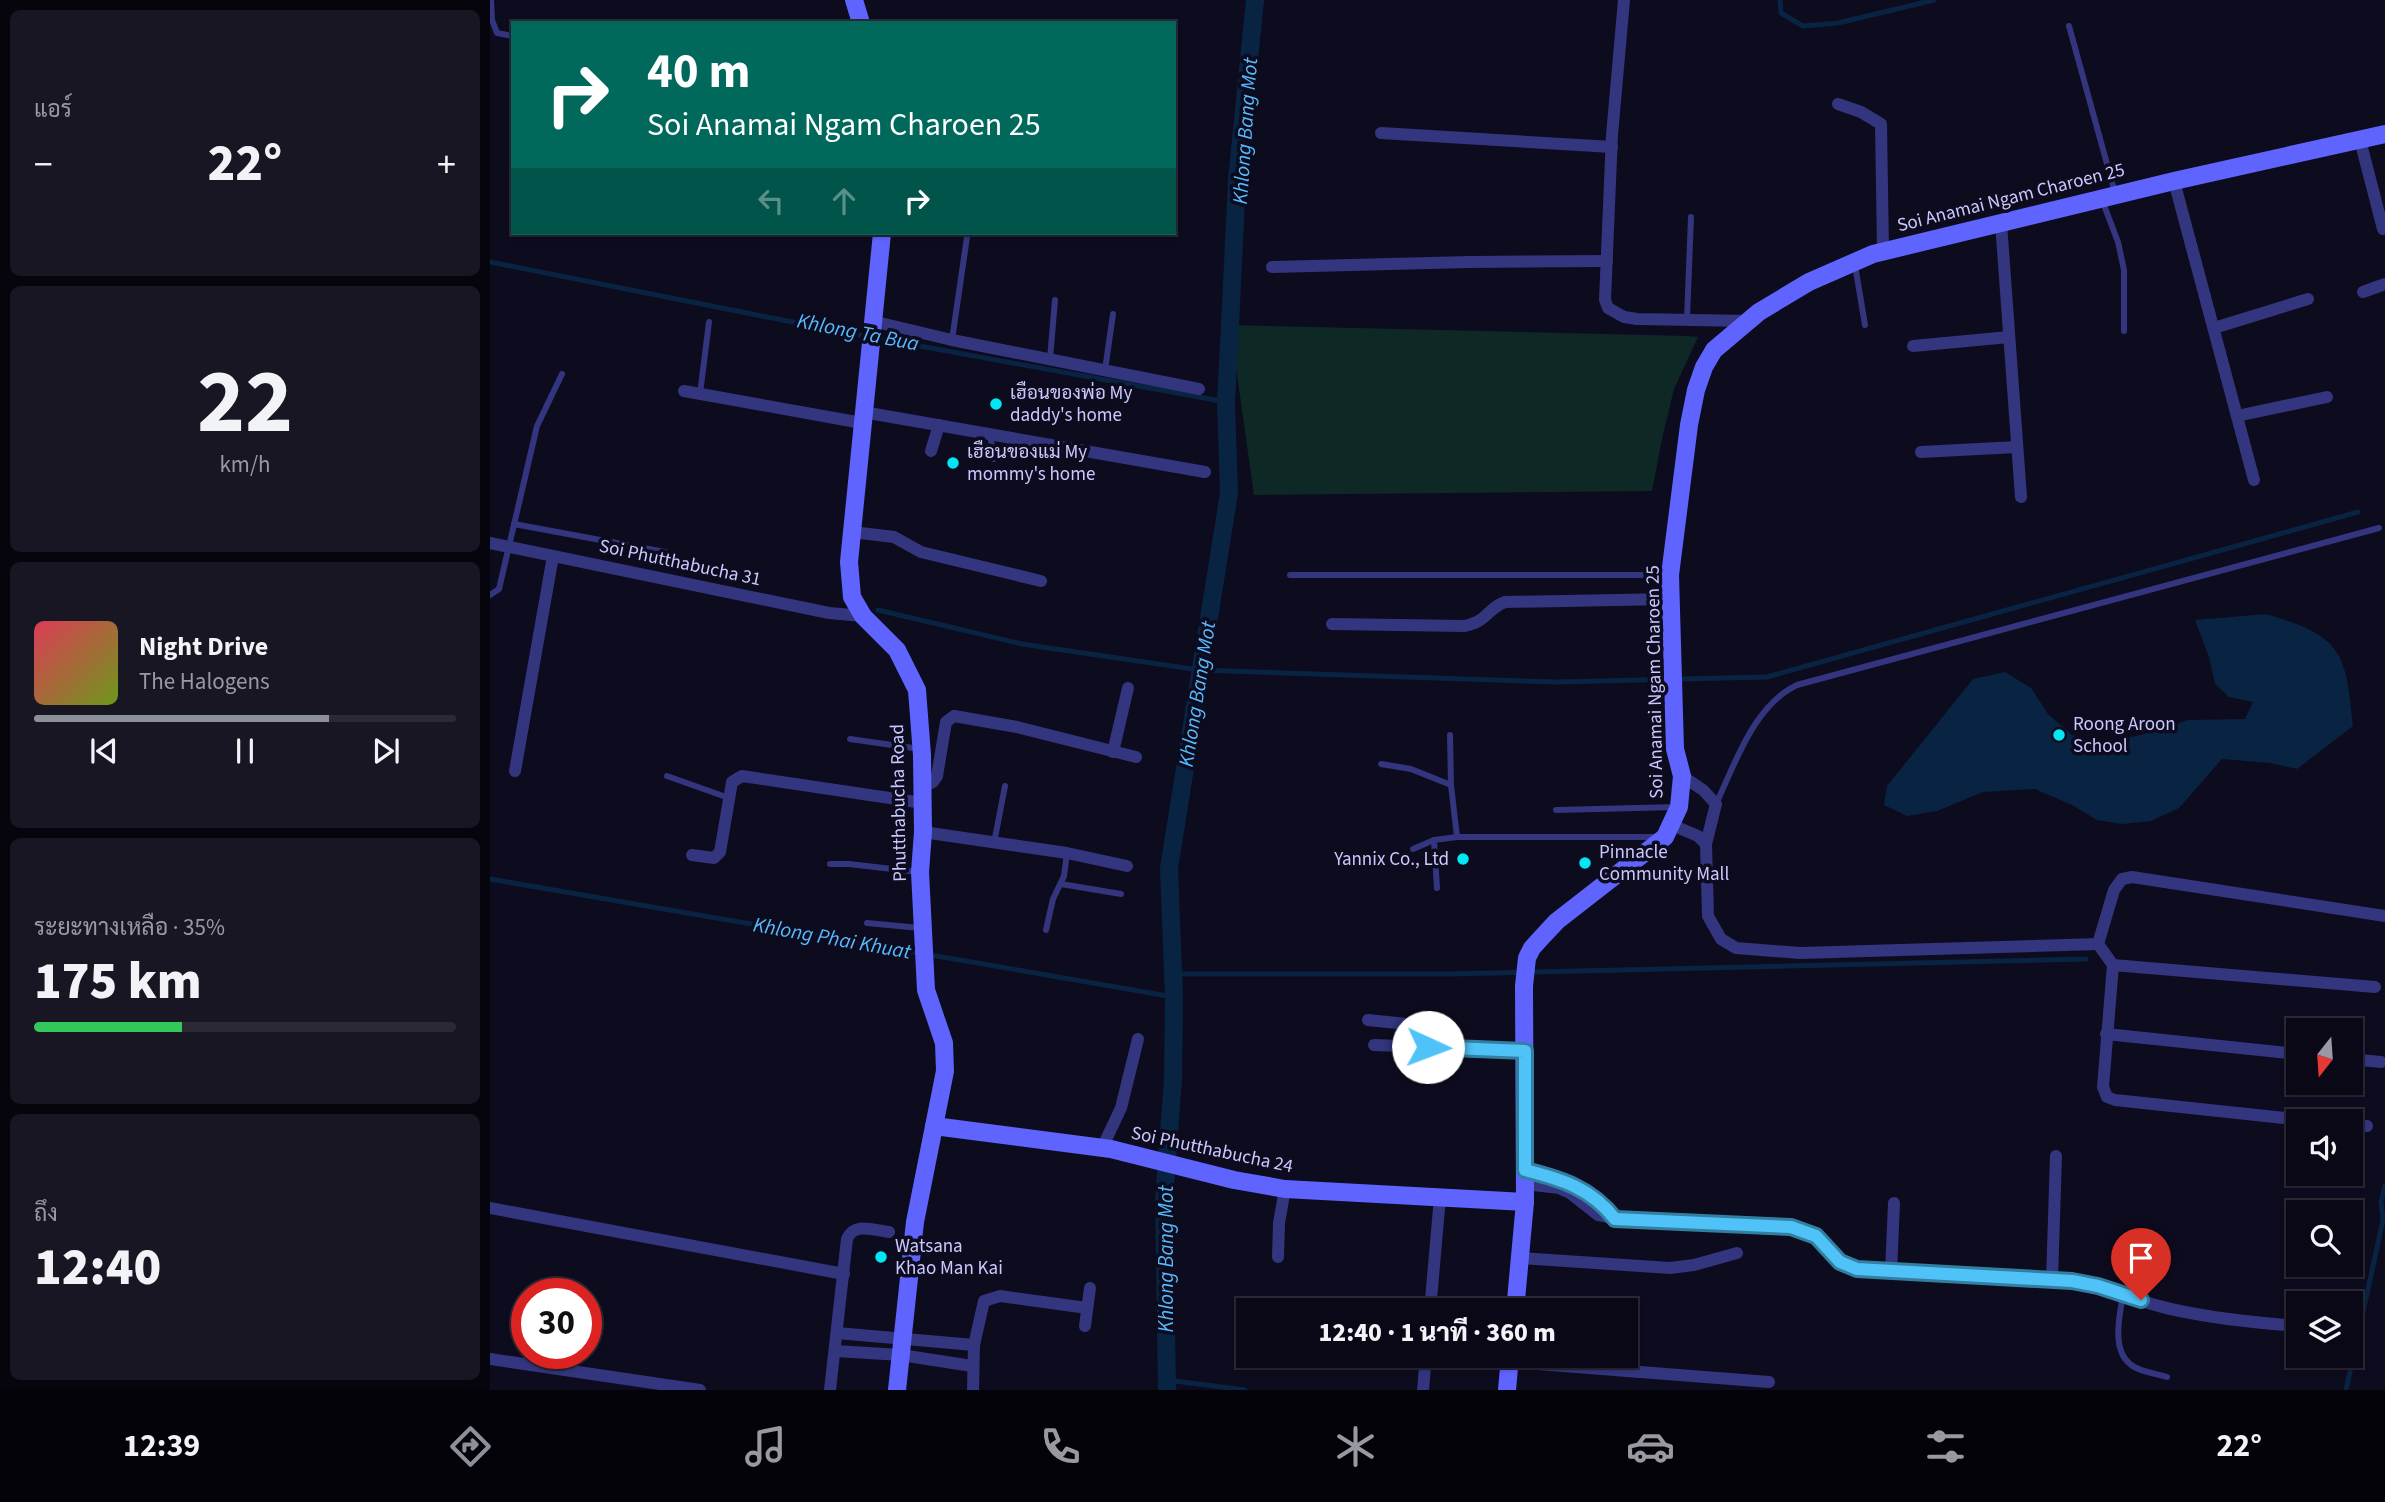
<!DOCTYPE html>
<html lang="th">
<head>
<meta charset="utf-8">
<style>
	body { margin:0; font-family:"Source Sans 3",Sarabun,sans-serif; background:#181623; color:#f1f3f6; height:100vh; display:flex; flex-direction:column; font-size:26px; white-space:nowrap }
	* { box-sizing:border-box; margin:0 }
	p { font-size:23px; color:#999aa1 }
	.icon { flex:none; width:38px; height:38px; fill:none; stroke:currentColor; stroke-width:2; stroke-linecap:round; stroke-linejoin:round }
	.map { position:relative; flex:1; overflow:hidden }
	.sheet { display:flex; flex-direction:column; gap:10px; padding:10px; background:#06040c; width:490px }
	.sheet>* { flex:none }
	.guide { position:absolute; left:21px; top:21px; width:665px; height:214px; border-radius:0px; box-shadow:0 2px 5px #0004,0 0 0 2px #2a2935; background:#00695c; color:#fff; overflow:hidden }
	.needle { width:46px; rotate:197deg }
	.controls { position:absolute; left:1796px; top:1018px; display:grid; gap:14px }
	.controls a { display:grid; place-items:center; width:77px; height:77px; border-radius:0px; background:#0a0816; box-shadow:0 2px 5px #0004,0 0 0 2px #2a2935; font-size:35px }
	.speed { position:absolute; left:21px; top:1278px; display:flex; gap:14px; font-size:35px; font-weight:700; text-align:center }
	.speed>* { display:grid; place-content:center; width:91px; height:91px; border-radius:50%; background:#0a0816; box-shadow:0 2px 5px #0004,0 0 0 2px #2a2935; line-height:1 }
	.speed .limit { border:10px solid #d22; background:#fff; color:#111 }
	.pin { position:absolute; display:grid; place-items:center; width:60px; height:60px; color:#fff; margin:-72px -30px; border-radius:50% 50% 50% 0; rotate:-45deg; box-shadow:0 0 7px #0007 }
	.pin .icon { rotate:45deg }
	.me { position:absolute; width:77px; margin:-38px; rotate:92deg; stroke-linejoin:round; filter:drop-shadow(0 0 5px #0008) }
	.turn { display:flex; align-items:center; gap:24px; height:147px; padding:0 21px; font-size:32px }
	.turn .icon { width:91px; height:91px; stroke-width:2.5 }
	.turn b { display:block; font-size:49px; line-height:60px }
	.lanes { display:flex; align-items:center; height:66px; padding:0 21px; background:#0003; justify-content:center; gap:35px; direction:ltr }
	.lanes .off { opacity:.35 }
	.big { font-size:52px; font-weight:800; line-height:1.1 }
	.sheet .card { flex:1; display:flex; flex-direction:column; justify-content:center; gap:10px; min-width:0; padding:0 24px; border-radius:10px; background:#181623 }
	.sheet .dial { align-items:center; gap:0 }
	.dial b { font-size:91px; line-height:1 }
	.song { display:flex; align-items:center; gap:21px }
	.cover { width:84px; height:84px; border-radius:10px; background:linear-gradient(135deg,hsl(350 70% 55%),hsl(80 70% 35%)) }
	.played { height:7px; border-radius:4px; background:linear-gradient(90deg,#8c9099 70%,#2a2935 70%) }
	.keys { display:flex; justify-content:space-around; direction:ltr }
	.heat { display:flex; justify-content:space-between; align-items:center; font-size:38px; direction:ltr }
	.charge { height:10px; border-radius:5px; background:linear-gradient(90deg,#34c759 35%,#2a2935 0) }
	.trip { position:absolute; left:746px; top:1298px; width:402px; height:70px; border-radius:0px; background:#0a0816; box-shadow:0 2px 5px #0004,0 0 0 2px #2a2935; font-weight:800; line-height:70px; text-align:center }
	.dock { display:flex; height:112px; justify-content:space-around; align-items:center; background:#040309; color:#999aa1 }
	.dock .icon { width:49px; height:49px }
	.dock .on { color:#8c9099 }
	.dock b { font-size:32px; color:#f1f3f6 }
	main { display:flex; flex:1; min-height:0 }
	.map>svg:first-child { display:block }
	.green { fill:#0e2826 }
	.water { fill:#092343 }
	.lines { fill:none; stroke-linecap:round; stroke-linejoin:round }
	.stream { stroke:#092343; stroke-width:5 }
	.canal { stroke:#092343; stroke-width:18 }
	.lane { stroke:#33357f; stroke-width:6 }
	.street { stroke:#33357f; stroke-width:12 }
	.secondary { stroke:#5f64ff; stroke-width:18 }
	.route-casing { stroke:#337fa1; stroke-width:18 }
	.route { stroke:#4fc3f7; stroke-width:12 }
	.poi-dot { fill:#00e8f3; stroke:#0d0b1e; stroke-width:2.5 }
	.labels { text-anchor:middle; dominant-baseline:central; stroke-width:7; stroke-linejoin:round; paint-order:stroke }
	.street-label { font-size:19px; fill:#cbc8ff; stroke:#0d0b1e }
	.poi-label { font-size:19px; fill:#cbc8ff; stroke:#0d0b1e; text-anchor:start }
	.water-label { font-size:21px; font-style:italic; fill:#56baff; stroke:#0d0b1e }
</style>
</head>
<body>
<main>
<section class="sheet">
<div class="card"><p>แอร์</p>
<div class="heat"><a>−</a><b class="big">22°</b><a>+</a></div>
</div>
<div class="card dial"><b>22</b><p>km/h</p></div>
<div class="card">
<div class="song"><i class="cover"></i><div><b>Night Drive</b><p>The Halogens</p></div></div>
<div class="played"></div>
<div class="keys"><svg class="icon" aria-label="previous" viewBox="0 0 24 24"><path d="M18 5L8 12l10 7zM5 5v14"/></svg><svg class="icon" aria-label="pause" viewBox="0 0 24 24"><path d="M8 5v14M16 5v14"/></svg><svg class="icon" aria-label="next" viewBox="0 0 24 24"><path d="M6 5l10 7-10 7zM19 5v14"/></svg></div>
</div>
<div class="card"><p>ระยะทางเหลือ · 35%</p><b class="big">175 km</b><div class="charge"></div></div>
<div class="card"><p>ถึง</p><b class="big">12:40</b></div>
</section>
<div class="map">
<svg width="1895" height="1390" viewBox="0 0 1895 1390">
	<rect width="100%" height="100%" fill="#0d0b1e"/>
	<!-- green -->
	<path class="green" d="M 740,325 L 1198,336 L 1208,337 L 1184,389 L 1172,439 L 1162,491 L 764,495 Z"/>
	<!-- water -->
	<path class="water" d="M 1776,614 C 1851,636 1856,650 1863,726 L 1807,769 L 1780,763 L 1732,759 L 1689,808 L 1661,821 L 1632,824 L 1607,820 L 1582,805 L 1545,789 L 1493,792 L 1447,811 L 1417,816 L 1394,805 L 1397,786 L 1483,679 L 1515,672 L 1541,688 L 1558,714 L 1582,735 L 1612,744 L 1666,731 L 1698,720 L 1755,719 L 1763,702 L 1739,697 L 1725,684 L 1719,657 L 1705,620 Z"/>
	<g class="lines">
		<!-- stream -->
		<g class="stream">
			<path d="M 1290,0 L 1291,13 L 1313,26 L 1348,23 L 1444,0"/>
			<path d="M 0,262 L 348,331 L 736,402"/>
			<path d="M 388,610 L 532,644 L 709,670 L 1066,682 L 1277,677 L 1868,512"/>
			<path d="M 0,879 L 684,997"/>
			<path d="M 683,974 L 958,974 L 1596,959"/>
			<path d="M 677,1380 L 755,1390"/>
			<path d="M 1856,1390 L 1893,1220 L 1891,1202 L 1895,1186"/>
		</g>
		<!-- canal -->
		<path class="canal" d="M 677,1390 L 674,1200 L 683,1079 L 684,997 L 679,868 L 739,493 L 736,402 L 740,325 L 747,180 L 765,0"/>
		<!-- lane -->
		<g class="lane">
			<path d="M 1,0 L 2,20 L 7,33 L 23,36"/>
			<path d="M 1579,26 L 1625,193"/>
			<path d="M 1612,200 L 1628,242 L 1634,270 L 1634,331"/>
			<path d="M 1365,265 L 1375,325"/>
			<path d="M 1197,319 L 1201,217"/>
			<path d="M 462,340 L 477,237"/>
			<path d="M 560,359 L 565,300"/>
			<path d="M 615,370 L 623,314"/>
			<path d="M 210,394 L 219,322"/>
			<path d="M 500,434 L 504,459"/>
			<path d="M 24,524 L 175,552"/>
			<path d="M 800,575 L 1178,575"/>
			<path d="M 0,595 L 9,589 L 47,426 L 72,374"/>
			<path d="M 960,735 L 961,785 L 967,837"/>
			<path d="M 360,739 L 430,749"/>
			<path d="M 891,764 L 921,769 L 961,785"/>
			<path d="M 177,776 L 239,798"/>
			<path d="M 1226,804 C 1245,764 1264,705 1307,685 L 1889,528"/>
			<path d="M 1066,810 L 1187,807"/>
			<path d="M 944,840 L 947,888"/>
			<path d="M 504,843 L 515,786"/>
			<path d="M 923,849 L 944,840 L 967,837 L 1168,837"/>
			<path d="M 340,864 L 359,864 L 428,872"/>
			<path d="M 571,884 L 631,894"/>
			<path d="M 377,923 L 430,928"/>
			<path d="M 556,930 L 563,899 L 574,876 L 577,853"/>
			<path d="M 1633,1294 C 1630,1314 1621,1349 1640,1364 C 1649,1372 1665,1373 1677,1377"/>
		</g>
		<!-- street -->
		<g class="street">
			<path d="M 1134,0 L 1122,135 L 1115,300 L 1118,308 L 1134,317 L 1147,319 L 1259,321"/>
			<path d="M 1348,104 L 1371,112 L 1391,124 L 1393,251"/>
			<path d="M 891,133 L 1122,147"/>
			<path d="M 1870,140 L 1893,229"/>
			<path d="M 1684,181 L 1764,480"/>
			<path d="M 1511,223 L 1531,497"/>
			<path d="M 782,267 L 979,262 L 1117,261"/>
			<path d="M 1873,292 L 1895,284"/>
			<path d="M 382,321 L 462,340 L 709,389"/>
			<path d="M 1724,328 L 1818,299"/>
			<path d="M 1423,346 L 1519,337"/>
			<path d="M 194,391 L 372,423"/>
			<path d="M 373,412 L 715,472"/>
			<path d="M 1747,416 L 1837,397"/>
			<path d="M 441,451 L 449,425"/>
			<path d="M 1431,452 L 1527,447"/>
			<path d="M 362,532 L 404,537 L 431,552 L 551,581"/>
			<path d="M 0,543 L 339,613 L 373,616"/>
			<path d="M 842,624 L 974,626 C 999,621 996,609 1015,602 L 1180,599"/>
			<path d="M 623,752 L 638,688"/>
			<path d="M 25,771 L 63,556"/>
			<path d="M 1192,776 L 1213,790 L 1226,804 L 1216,844 L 1218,916 L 1231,939 L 1246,948 L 1310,953 L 1608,944"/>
			<path d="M 432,787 L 443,782 L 447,776 L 456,722 L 464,716 L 527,727 L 646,757"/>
			<path d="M 1182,825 L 1208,836 L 1216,844"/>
			<path d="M 433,832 L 577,853 L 637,866"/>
			<path d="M 202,855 L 224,858 L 230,852 L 242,782 L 252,776 L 433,803"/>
			<path d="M 1608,944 L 1623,965 L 1613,1087 L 1617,1097 L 1625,1100 L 1832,1122"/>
			<path d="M 1608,944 L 1624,890 L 1632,879 L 1642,877 L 1895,916"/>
			<path d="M 1623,965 L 1885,987"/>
			<path d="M 878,1020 L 936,1026 L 939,1032 L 938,1047"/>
			<path d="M 1616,1034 L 1808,1054"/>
			<path d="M 884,1045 L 1036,1051"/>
			<path d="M 1860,1059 L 1891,1062"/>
			<path d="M 1860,1125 L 1877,1126"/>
			<path d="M 612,1148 L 631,1108 L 648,1039"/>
			<path d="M 1035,1170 C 1071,1179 1101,1188 1125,1218"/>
			<path d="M 1035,1184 L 1069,1188 L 1080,1193 L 1108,1215 L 1125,1218 L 1301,1227 L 1326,1236 L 1350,1262 L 1366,1269 L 1582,1281 C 1619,1288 1653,1304 1690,1311 C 1729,1319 1768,1323 1808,1326"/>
			<path d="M 0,1208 L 354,1274"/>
			<path d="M 788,1257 L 789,1223 L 795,1189"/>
			<path d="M 1030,1258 L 1180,1268 L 1204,1265 L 1247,1253"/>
			<path d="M 1401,1272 L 1404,1203"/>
			<path d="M 1562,1280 L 1566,1156"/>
			<path d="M 940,1311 L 950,1197"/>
			<path d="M 595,1326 L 600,1288"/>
			<path d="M 347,1333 L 484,1345"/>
			<path d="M 345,1351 L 411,1355 L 482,1366"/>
			<path d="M 0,1359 L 210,1390"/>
			<path d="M 1020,1362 L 1279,1382"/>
			<path d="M 340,1390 L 357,1239 C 364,1222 383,1230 399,1232"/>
			<path d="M 483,1390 L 484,1345 L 494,1301 L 510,1296 L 597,1308"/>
			<path d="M 933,1390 L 936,1356"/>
		</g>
		<!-- secondary -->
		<g class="secondary">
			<path d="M 364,0 L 371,23"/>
			<path d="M 392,233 L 359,562 L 362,597 L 373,616 L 407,650 L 427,690 L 432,755 L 433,832 L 430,872 L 436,990 L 454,1043 L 455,1071 L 425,1222 L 407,1390"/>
			<path d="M 444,1126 L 621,1149 L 744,1180 L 795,1189 L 1035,1202"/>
			<path d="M 1025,1311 L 1035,1202 L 1034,986 L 1037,958 L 1042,948 L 1052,937 L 1067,921 L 1175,837 L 1189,807 L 1192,776 L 1185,749 L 1180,575 L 1199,425 L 1206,390 L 1214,367 L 1224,350 L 1269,312 L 1319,282 L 1383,254 L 1684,181 L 1895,134"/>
			<path d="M 1017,1390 L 1020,1356"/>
		</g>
	</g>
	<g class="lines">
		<!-- route casing -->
		<g class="route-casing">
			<path id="route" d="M 938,1047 L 1035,1051 L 1035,1170 C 1071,1179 1101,1188 1125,1219 L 1301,1227 L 1326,1236 L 1350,1262 L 1367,1269 L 1582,1281 L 1608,1286 L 1651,1300"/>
		</g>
		<!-- route -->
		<use href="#route" class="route"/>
	</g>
	<!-- markers -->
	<g class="poi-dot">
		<circle cx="506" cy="404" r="7"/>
		<circle cx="463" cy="463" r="7"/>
		<circle cx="1569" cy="735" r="7"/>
		<circle cx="973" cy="859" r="7"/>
		<circle cx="1095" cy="863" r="7"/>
		<circle cx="391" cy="1257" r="7"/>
	</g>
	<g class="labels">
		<!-- street labels -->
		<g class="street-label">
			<text transform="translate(1521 198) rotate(-14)">Soi Anamai Ngam Charoen 25</text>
			<text transform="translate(190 563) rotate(12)">Soi Phutthabucha 31</text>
			<text transform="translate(1165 682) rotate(-91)">Soi Anamai Ngam Charoen 25</text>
			<text transform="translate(409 803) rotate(-91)">Phutthabucha Road</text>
			<text transform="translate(722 1150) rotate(12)">Soi Phutthabucha 24</text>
		</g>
		<!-- poi labels -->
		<g class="poi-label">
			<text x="520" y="393">เฮือนของพ่อ My<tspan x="520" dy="22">daddy's home</tspan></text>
			<text x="477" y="452">เฮือนของแม่ My<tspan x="477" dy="22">mommy's home</tspan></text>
			<text x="1583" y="724">Roong Aroon<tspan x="1583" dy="22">School</tspan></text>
			<text x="1109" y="852">Pinnacle<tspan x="1109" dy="22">Community Mall</tspan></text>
			<text x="959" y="859" text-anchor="end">Yannix Co., Ltd</text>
			<text x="405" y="1246">Watsana<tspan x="405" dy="22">Khao Man Kai</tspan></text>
		</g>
		<!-- water labels -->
		<g class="water-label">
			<text transform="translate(755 131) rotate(-86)">Khlong Bang Mot</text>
			<text transform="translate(368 332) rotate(11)">Khlong Ta Bua</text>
			<text transform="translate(707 694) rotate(-81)">Khlong Bang Mot</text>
			<text transform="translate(342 938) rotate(10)">Khlong Phai Khuat</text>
			<text transform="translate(676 1259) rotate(-90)">Khlong Bang Mot</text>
		</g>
	</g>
</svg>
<div class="controls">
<a><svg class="needle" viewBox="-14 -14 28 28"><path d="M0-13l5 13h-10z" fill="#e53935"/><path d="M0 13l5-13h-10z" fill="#999aa1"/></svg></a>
<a><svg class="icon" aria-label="sound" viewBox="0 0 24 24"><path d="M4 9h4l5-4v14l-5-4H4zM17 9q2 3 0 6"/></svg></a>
<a><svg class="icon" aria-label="search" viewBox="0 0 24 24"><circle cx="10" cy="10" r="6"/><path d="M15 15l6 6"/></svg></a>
<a><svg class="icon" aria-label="layers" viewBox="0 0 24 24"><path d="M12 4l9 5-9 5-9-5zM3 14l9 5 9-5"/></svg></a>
</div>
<div class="speed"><div class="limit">30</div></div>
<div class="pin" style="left:1651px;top:1300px;background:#d93025"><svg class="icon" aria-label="arrive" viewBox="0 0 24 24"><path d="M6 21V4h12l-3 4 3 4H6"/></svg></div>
<svg class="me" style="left:938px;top:1047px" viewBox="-20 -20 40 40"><circle r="19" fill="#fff"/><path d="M0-13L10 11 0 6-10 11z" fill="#4fc3f7"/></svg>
<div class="trip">12:40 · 1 นาที · 360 m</div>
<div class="guide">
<div class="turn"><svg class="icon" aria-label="right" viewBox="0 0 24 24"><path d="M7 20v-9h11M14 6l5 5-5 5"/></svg><div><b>40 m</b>Soi Anamai Ngam Charoen 25</div></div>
<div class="lanes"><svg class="icon off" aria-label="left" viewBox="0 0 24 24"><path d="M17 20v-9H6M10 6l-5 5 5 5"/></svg><svg class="icon off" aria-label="ahead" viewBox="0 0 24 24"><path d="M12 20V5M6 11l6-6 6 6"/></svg><svg class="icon" aria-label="right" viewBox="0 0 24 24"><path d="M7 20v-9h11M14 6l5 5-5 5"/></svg></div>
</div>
</div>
</main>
<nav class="dock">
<b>12:39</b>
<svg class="icon on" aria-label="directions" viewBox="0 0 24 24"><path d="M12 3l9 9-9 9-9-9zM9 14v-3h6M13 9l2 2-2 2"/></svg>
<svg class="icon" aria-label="music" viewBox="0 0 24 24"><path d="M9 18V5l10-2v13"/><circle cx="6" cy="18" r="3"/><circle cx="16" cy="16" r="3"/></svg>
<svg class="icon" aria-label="phone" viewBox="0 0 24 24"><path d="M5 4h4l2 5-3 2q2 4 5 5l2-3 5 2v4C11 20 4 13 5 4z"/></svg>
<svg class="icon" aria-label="climate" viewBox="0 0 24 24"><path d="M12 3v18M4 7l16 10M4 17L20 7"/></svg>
<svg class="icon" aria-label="car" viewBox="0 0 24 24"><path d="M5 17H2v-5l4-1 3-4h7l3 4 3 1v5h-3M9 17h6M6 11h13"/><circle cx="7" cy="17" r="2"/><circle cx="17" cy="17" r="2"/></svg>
<svg class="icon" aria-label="filters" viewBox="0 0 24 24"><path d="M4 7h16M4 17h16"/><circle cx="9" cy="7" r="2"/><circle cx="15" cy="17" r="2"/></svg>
<b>22°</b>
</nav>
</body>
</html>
